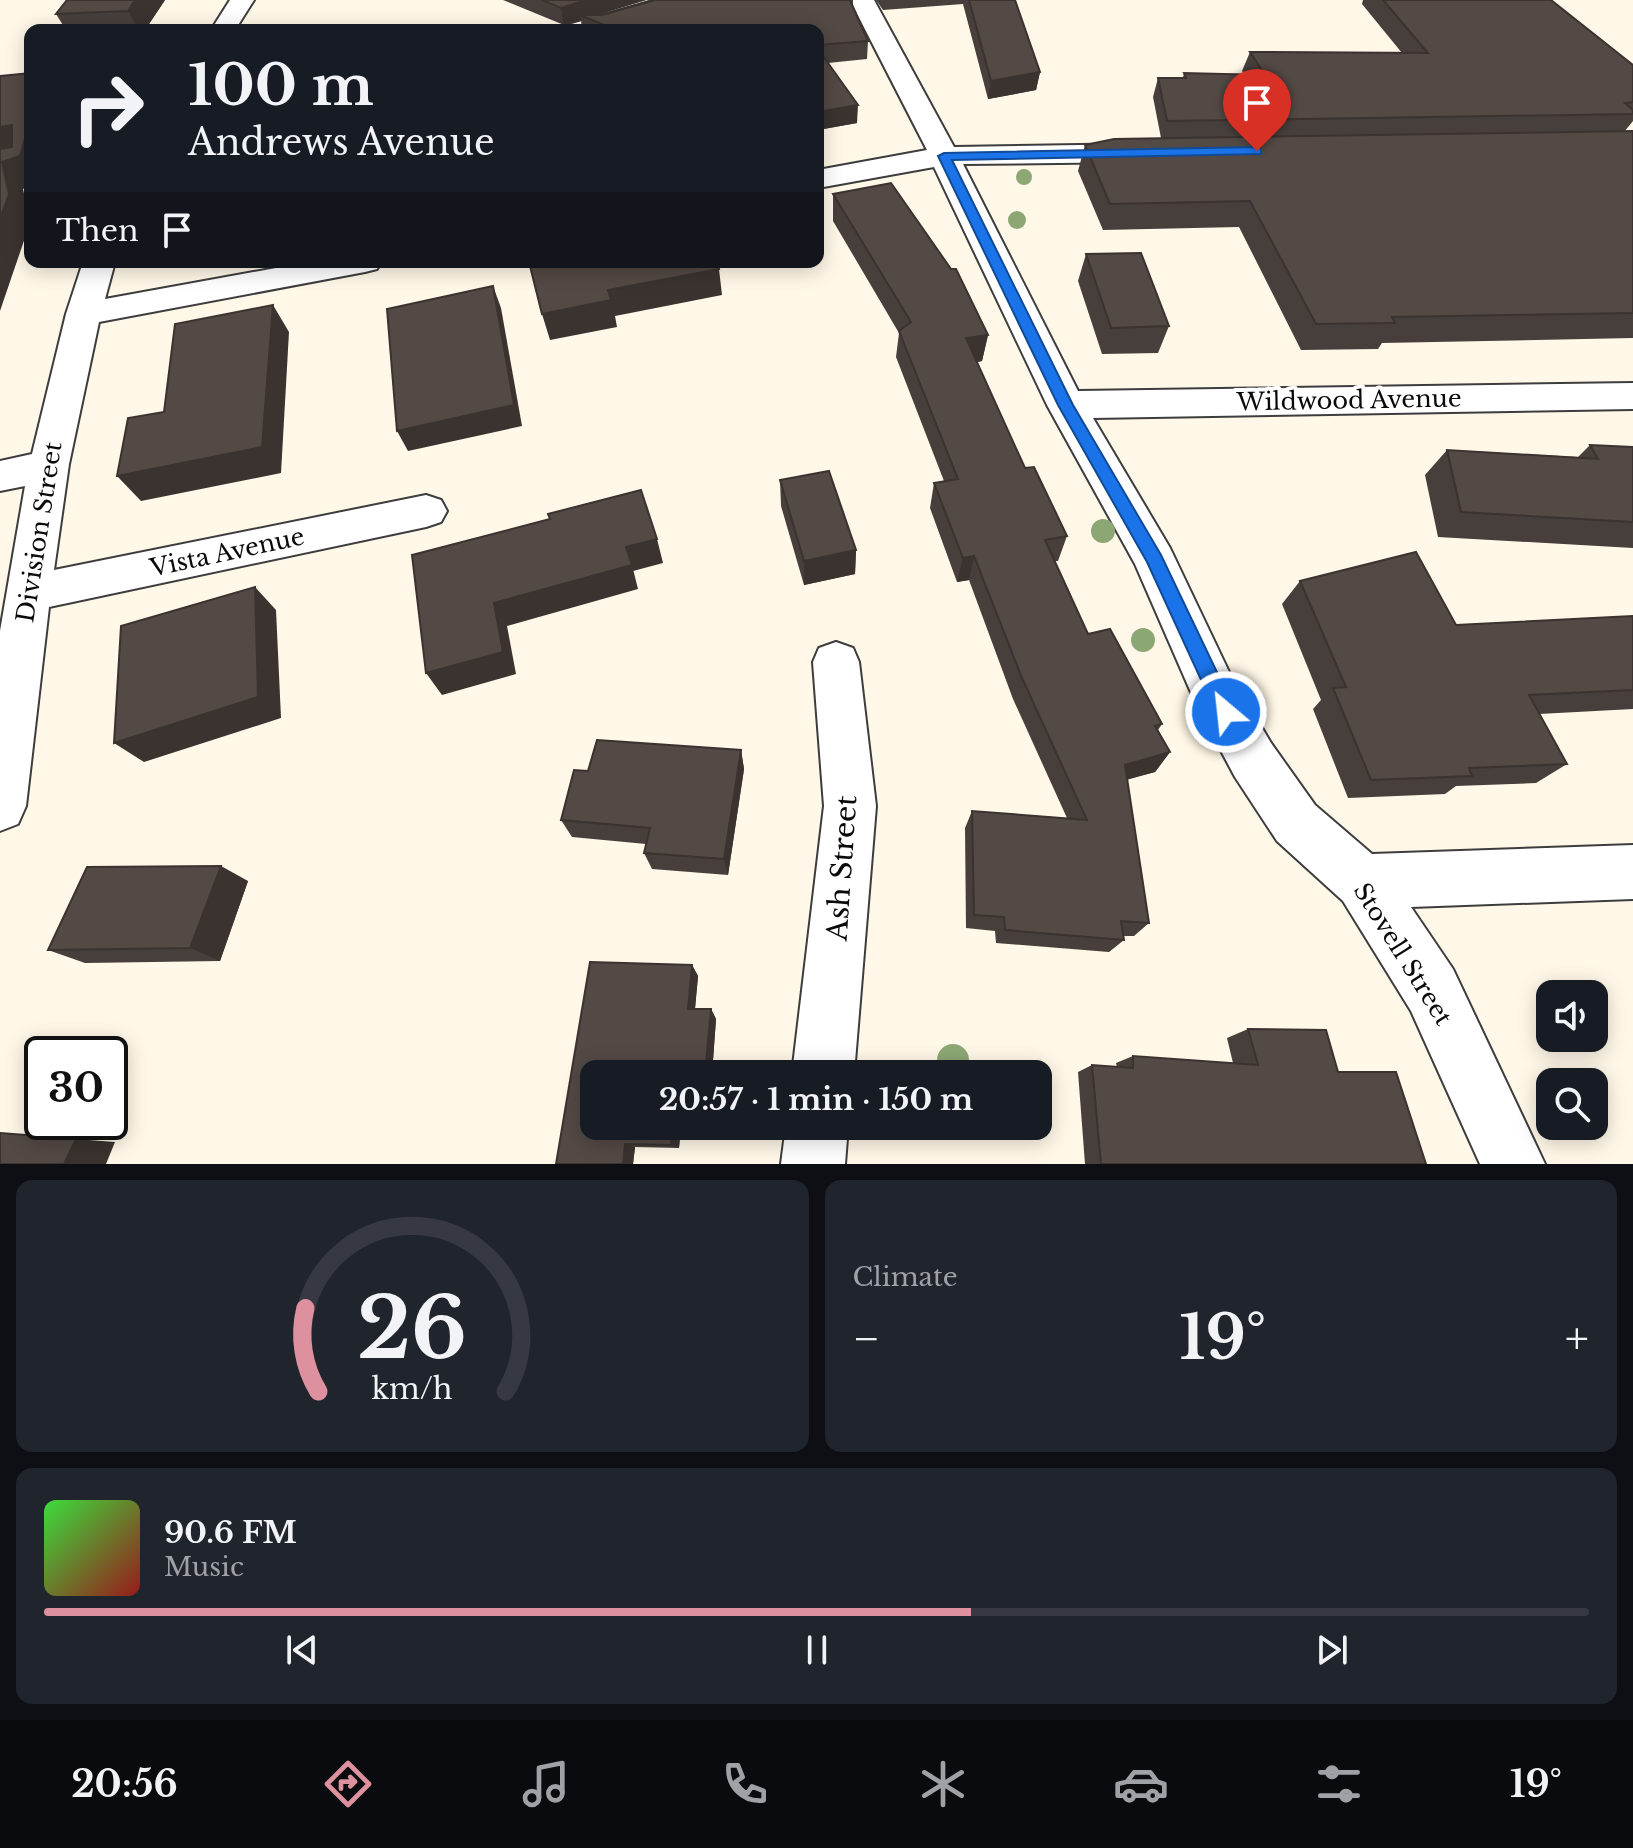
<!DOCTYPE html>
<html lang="en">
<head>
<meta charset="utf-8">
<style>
	body { margin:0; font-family:"Libre Baskerville",serif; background:#20242c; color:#f1f3f6; height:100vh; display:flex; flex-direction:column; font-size:30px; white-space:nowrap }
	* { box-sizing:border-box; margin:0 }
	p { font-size:26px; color:#9ea1a6 }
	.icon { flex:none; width:44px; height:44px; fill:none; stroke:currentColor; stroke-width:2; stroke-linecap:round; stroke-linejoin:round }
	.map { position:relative; height:1164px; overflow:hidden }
	.details { display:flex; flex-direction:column; gap:16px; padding:16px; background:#0d0f14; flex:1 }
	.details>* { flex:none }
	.hud { position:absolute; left:24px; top:24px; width:800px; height:244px; border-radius:16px; box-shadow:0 4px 20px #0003; background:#171b24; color:#f1f3f6; overflow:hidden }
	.fabs { position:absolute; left:1536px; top:980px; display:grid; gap:16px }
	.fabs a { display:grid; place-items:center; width:72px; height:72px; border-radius:16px; background:#171b24; box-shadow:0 4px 20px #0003; font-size:40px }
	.speed { position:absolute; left:24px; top:1036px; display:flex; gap:16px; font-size:40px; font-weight:700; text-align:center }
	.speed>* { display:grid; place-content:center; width:104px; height:104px; border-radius:50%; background:#171b24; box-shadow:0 4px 20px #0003; line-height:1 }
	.speed .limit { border:4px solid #111; border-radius:12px; background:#fff; color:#111 }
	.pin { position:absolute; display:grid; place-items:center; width:68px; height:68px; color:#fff; margin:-82px -34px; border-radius:50% 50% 50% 0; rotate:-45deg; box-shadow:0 0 8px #0007 }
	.pin .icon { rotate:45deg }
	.me { position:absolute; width:88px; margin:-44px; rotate:332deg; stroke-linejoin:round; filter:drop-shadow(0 0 6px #0008) }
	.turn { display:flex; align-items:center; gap:28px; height:168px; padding:0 32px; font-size:36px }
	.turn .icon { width:104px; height:104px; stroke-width:2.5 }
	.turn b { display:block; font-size:56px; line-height:68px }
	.then { display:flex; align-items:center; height:76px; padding:0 32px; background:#0003; gap:16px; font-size:30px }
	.big { font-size:60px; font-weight:800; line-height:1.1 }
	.details .widget { flex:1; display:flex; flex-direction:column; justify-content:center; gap:12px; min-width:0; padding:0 28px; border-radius:16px; background:#20242c }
	.details .dial { align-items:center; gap:0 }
	.dial svg { height:208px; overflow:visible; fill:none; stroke:#363941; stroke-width:7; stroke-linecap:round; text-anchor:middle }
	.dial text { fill:#f1f3f6; stroke:none }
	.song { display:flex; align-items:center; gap:24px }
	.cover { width:96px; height:96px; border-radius:12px; background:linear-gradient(135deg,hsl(120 70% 55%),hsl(0 70% 35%)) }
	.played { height:8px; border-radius:4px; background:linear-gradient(90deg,#dd909e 60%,#363941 60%) }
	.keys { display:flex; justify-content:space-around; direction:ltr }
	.heat { display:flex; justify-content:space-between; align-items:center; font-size:44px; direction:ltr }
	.details .tiles { flex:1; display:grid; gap:16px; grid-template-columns:1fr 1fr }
	.widget:last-child { grid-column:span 2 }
	.trip { position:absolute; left:580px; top:1060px; width:472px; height:80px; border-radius:16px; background:#171b24; box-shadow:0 4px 20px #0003; font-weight:800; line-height:80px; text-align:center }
	.menu { display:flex; height:128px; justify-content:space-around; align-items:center; background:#090b0e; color:#9ea1a6 }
	.menu .icon { width:56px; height:56px }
	.menu .current { color:#dd909e }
	.menu b { font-size:36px; color:#f1f3f6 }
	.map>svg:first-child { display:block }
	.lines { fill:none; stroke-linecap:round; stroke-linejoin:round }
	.street-casing { stroke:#3d3d3d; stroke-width:4 }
	.street { fill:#fff; fill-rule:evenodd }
	.tree { fill:#8da774 }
	.wall { fill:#473f3b }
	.shaded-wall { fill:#3a3330 }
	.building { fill:#534945; stroke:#3a3330; stroke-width:2 }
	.route { fill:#1a73e8; stroke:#114b97; stroke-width:2 }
	.labels { text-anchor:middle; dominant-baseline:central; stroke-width:8; stroke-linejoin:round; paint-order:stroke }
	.street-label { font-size:24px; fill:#0a0a0a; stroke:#fff }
	.near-street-label { font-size:28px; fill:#0a0a0a; stroke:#fff }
</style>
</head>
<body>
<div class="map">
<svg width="1633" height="1164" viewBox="0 0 1633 1164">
	<rect width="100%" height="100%" fill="#fff7e7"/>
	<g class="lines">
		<!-- street casing -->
		<g class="street-casing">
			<g id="street">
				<path d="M 230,0 L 254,0 L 235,30 L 211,30 Z"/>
				<path d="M 656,0 L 694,0 L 690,5 L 604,30 L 565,30 L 568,25 Z"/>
				<path d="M 850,0 L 874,0 L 954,147 L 1143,144 L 1153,147 L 1158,153 L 1153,159 L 1143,162 L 963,164 L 1078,391 L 1633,383 L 1633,409 L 1093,418 L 1170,548 L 1230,674 L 1271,743 L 1315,805 L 1372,854 L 1633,845 L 1633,899 L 1411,907 L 1453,969 L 1545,1164 L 1480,1164 L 1411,1011 L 1343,901 L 1277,841 L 1235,777 L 1196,704 L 1135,564 L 1047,405 L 934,167 L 818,188 L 818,170 L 927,150 Z"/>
				<path d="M 83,262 L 115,262 L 105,299 L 309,262 L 381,262 L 377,269 L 365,272 L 99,322 L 69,464 L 54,570 L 426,495 L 441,500 L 447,511 L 441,522 L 426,527 L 49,607 L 26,806 L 18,824 L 0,831 L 0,631 L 25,486 L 0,491 L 0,461 L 32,454 L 66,314 Z"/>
				<path d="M 836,642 L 853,648 L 859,662 L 876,806 L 854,1074 L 792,1074 L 824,806 L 813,662 L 819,648 Z"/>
				<path d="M 786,1126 L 848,1126 L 845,1164 L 781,1164 Z"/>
			</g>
		</g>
		<!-- street -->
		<use href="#street" class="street"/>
	</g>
	<!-- trees -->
	<g class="tree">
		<circle cx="1024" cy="177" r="8"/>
		<circle cx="1017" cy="220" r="9"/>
		<circle cx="1103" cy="531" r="12"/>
		<circle cx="1143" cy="640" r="12"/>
		<circle cx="953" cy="1060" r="16"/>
	</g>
	<!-- wall -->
	<g class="wall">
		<path d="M 165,0 L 145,30 L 66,30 L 56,14 Z"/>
		<path d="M 503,0 L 646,0 L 597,15 L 602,15 L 655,0 L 853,0 L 853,7 L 868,41 L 867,59 L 828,63 L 857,123 L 818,130 L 818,30 L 582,30 L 581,20 L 564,25 Z"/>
		<path d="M 876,0 L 1015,0 L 1040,72 L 1036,90 L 988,99 L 963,4 L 883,10 Z"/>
		<path d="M 1363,0 L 1551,0 L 1633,65 L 1633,121 L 1624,132 L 1633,131 L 1633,338 L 1382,343 L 1378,349 L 1301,350 L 1239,227 L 1103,230 L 1078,171 L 1085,145 L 1161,138 L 1153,97 L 1158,78 L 1183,78 L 1184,73 L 1244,74 L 1242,71 L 1250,52 L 1402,53 L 1362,4 Z"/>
		<path d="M 833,194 L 988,335 L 982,361 L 977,362 L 1025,468 L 1067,536 L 1058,561 L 1055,561 L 1088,634 L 1162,724 L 1158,730 L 1170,752 L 1155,772 L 1127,779 L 1149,923 L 1134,936 L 1123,936 L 1124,940 L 1109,952 L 996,943 L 995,931 L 966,928 L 965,828 L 972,811 L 1067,818 L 1013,699 L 969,580 L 957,582 L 930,508 L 934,483 L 944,481 L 896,357 L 899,333 L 833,221 Z"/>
		<path d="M 1086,254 L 1169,326 L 1158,353 L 1102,354 L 1078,281 Z"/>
		<path d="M 1590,445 L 1633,447 L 1633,548 L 1438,537 L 1425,475 L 1447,450 L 1578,457 Z"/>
		<path d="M 780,480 L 856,550 L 855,574 L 804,585 L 781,506 Z"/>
		<path d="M 1300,581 L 1456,625 L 1633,616 L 1633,709 L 1539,714 L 1567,764 L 1536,783 L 1456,786 L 1445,794 L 1348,798 L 1313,709 L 1321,700 L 1282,604 Z"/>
		<path d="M 741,750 L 744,769 L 728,875 L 652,869 L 644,853 L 646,844 L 572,837 L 561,820 L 588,771 Z"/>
		<path d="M 248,881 L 220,961 L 85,963 L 48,950 Z"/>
		<path d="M 590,962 L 692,965 L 698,976 L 695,1009 L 711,1009 L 716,1019 L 712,1074 L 594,1074 L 594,1126 L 681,1126 L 679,1148 L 635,1147 L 633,1164 L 556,1164 Z"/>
		<path d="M 1248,1029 L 1338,1072 L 1426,1164 L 1085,1164 L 1078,1072 L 1092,1065 L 1117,1067 L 1116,1063 L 1133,1056 L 1233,1063 L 1227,1038 Z"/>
	</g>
	<!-- shaded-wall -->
	<g class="shaded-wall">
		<path d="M 135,0 L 165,0 L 145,30 L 139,30 L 128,11 Z"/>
		<path d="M 586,0 L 646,0 L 587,18 L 580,15 L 581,20 L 564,25 L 561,8 Z"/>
		<path d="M 1040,72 L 1036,90 L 988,99 L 991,81 Z"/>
		<path d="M 858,105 L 857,123 L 818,130 L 818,112 Z"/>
		<path d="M 30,121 L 30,186 L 23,189 L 30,218 L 30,223 L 0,311 L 0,127 Z"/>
		<path d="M 719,269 L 722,295 L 615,316 L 617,327 L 550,340 L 542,314 L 608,290 Z"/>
		<path d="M 493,286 L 501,308 L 522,426 L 408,451 L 397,431 Z"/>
		<path d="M 273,305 L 289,332 L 281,473 L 141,501 L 117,476 Z"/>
		<path d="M 988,335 L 982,361 L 962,365 L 966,338 Z"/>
		<path d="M 657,539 L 663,563 L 633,571 L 626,547 Z"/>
		<path d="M 856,550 L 855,574 L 804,585 L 804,561 Z"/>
		<path d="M 974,556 L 969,580 L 957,582 L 963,558 Z"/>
		<path d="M 632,565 L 638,589 L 507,626 L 516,674 L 442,695 L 426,673 L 494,603 Z"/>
		<path d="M 255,587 L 276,610 L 281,718 L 144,762 L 114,743 Z"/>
		<path d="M 741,750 L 744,769 L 728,875 L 724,859 Z"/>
		<path d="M 1170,752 L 1155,772 L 1112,784 L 1125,765 Z"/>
		<path d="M 221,866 L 248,881 L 220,961 L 190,948 Z"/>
		<path d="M 692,965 L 698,976 L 694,1019 L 688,1009 Z"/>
		<path d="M 711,1009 L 716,1019 L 712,1074 L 705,1074 Z"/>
		<path d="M 673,1126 L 681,1126 L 679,1148 L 671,1145 Z"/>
		<path d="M 76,1139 L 115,1142 L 106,1164 L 64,1164 Z"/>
		<path d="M 625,1144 L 635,1147 L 633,1164 L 623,1164 Z"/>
	</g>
	<!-- building -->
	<g class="building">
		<path d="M 67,0 L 135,0 L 128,11 L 56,14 Z"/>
		<path d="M 542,0 L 586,0 L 561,8 Z"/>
		<path d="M 655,0 L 850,0 L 868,41 L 818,45 L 818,30 L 616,30 L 580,15 L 602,15 Z"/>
		<path d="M 969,0 L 1015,0 L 1040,72 L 991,81 Z"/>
		<path d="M 1383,0 L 1551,0 L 1633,65 L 1633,102 L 1625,103 L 1633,110 L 1633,114 L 1167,121 L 1158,78 L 1186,78 L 1184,73 L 1265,75 L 1250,52 L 1428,53 Z"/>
		<path d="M 818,49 L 858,105 L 818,112 Z"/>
		<path d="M 30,73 L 30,121 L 20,156 L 2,162 L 9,194 L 0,219 L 0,149 L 12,147 L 12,125 L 0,127 L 0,76 Z"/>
		<path d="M 1633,131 L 1633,313 L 1392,317 L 1395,323 L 1316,324 L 1250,201 L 1110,204 L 1085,145 L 1114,139 Z"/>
		<path d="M 891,183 L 951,269 L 956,269 L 988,335 L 966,338 L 1025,468 L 1034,467 L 1067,536 L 1045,540 L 1088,634 L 1110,629 L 1162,724 L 1155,726 L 1170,752 L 1125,765 L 1149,923 L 1121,921 L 1124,940 L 1005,930 L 1004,917 L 974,915 L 972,811 L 1087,820 L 1022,678 L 974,556 L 963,558 L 934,483 L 958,479 L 899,331 L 911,322 L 833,194 Z"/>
		<path d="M 1141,253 L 1169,326 L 1111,328 L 1086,254 Z"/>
		<path d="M 529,262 L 717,262 L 719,269 L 608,290 L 611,300 L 542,314 Z"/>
		<path d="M 493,286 L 514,405 L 397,431 L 387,309 Z"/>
		<path d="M 273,305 L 262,447 L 117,476 L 128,418 L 164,412 L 175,324 Z"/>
		<path d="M 1590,445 L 1633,447 L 1633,522 L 1461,512 L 1447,450 L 1598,459 Z"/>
		<path d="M 829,471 L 856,550 L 804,561 L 780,480 Z"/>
		<path d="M 641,490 L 657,539 L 626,547 L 632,565 L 494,603 L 503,652 L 426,673 L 412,555 L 550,519 L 548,514 Z"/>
		<path d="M 1416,552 L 1456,625 L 1633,616 L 1633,690 L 1529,695 L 1567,764 L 1469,768 L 1472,776 L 1371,780 L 1333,688 L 1346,687 L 1300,581 Z"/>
		<path d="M 255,587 L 258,697 L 114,743 L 121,626 Z"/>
		<path d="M 597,740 L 741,750 L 724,859 L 644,853 L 650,828 L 561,820 L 574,770 L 588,771 Z"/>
		<path d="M 221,866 L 190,948 L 48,950 L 87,867 Z"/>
		<path d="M 590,962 L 692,965 L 688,1009 L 711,1009 L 705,1074 L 594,1074 L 594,1126 L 673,1126 L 671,1145 L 625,1144 L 623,1164 L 556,1164 Z"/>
		<path d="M 1248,1029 L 1326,1030 L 1338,1072 L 1396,1072 L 1426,1164 L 1101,1164 L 1092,1065 L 1133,1068 L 1133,1056 L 1258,1065 Z"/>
		<path d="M 0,1133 L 76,1139 L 64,1164 L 0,1164 Z"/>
	</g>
	<!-- route -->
	<path class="route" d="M 1257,147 L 1261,148 L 1261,154 L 952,160 L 1073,405 L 1161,555 L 1236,712 L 1233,719 L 1226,721 L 1219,719 L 1147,562 L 1058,405 L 938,156 L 944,153 Z"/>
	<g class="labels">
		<!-- street labels -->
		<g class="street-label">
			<text transform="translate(1349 400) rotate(-1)">Wildwood Avenue</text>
			<text transform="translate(39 532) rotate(-81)">Division Street</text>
			<text transform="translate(227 552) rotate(-12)">Vista Avenue</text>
			<text transform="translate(1403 954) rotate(58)">Stovell Street</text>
		</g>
		<!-- near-street labels -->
		<g class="near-street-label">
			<text transform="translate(842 868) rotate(-86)">Ash Street</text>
		</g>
	</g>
</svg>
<div class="fabs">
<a><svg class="icon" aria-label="sound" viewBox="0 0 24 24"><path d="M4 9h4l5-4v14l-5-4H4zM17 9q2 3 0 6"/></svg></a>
<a><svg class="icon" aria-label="search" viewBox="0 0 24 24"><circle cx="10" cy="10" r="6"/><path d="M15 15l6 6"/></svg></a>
</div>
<div class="speed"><div class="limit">30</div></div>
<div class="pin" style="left:1257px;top:151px;background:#d93025"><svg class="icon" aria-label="arrive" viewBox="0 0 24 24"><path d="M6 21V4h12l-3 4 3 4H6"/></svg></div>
<svg class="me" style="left:1226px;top:712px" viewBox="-20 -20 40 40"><circle r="17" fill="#1a73e8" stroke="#fff" stroke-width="3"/><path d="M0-11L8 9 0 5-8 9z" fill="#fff"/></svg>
<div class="trip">20:57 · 1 min · 150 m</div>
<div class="hud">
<div class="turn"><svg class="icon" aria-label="right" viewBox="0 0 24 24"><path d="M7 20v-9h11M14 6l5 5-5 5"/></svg><div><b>100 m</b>Andrews Avenue</div></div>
<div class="then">Then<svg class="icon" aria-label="arrive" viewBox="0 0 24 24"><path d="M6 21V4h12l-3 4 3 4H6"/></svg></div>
</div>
</div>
<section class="details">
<div class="tiles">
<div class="widget dial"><svg viewBox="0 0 100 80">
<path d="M14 69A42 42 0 1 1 86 69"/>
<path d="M14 69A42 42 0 0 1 9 37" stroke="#dd909e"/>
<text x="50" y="56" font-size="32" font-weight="700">26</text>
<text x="50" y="72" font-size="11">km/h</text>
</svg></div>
<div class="widget"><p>Climate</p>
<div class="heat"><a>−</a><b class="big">19°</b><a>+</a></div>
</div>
<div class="widget">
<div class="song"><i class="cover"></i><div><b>90.6 FM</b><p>Music</p></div></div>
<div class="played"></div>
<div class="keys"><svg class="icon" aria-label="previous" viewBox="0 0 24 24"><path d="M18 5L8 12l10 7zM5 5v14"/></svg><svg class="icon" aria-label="pause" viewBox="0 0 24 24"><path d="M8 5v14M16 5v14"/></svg><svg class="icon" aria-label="next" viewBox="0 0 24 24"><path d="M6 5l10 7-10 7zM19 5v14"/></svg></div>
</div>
</div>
</section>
<nav class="menu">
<b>20:56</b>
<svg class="icon current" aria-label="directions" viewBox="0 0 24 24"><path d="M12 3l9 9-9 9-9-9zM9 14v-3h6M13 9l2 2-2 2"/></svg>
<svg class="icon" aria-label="music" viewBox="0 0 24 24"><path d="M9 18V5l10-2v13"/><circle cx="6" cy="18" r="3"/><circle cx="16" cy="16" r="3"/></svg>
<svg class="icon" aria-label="phone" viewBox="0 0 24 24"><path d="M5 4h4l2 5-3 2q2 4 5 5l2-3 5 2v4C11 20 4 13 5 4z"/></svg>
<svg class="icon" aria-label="climate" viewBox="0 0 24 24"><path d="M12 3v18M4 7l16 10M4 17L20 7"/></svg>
<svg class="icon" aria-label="car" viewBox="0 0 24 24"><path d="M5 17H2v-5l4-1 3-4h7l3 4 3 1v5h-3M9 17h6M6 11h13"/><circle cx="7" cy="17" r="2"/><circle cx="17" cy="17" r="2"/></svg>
<svg class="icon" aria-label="filters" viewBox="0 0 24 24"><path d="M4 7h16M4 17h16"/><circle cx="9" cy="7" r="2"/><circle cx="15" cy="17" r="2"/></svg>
<b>19°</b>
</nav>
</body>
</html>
